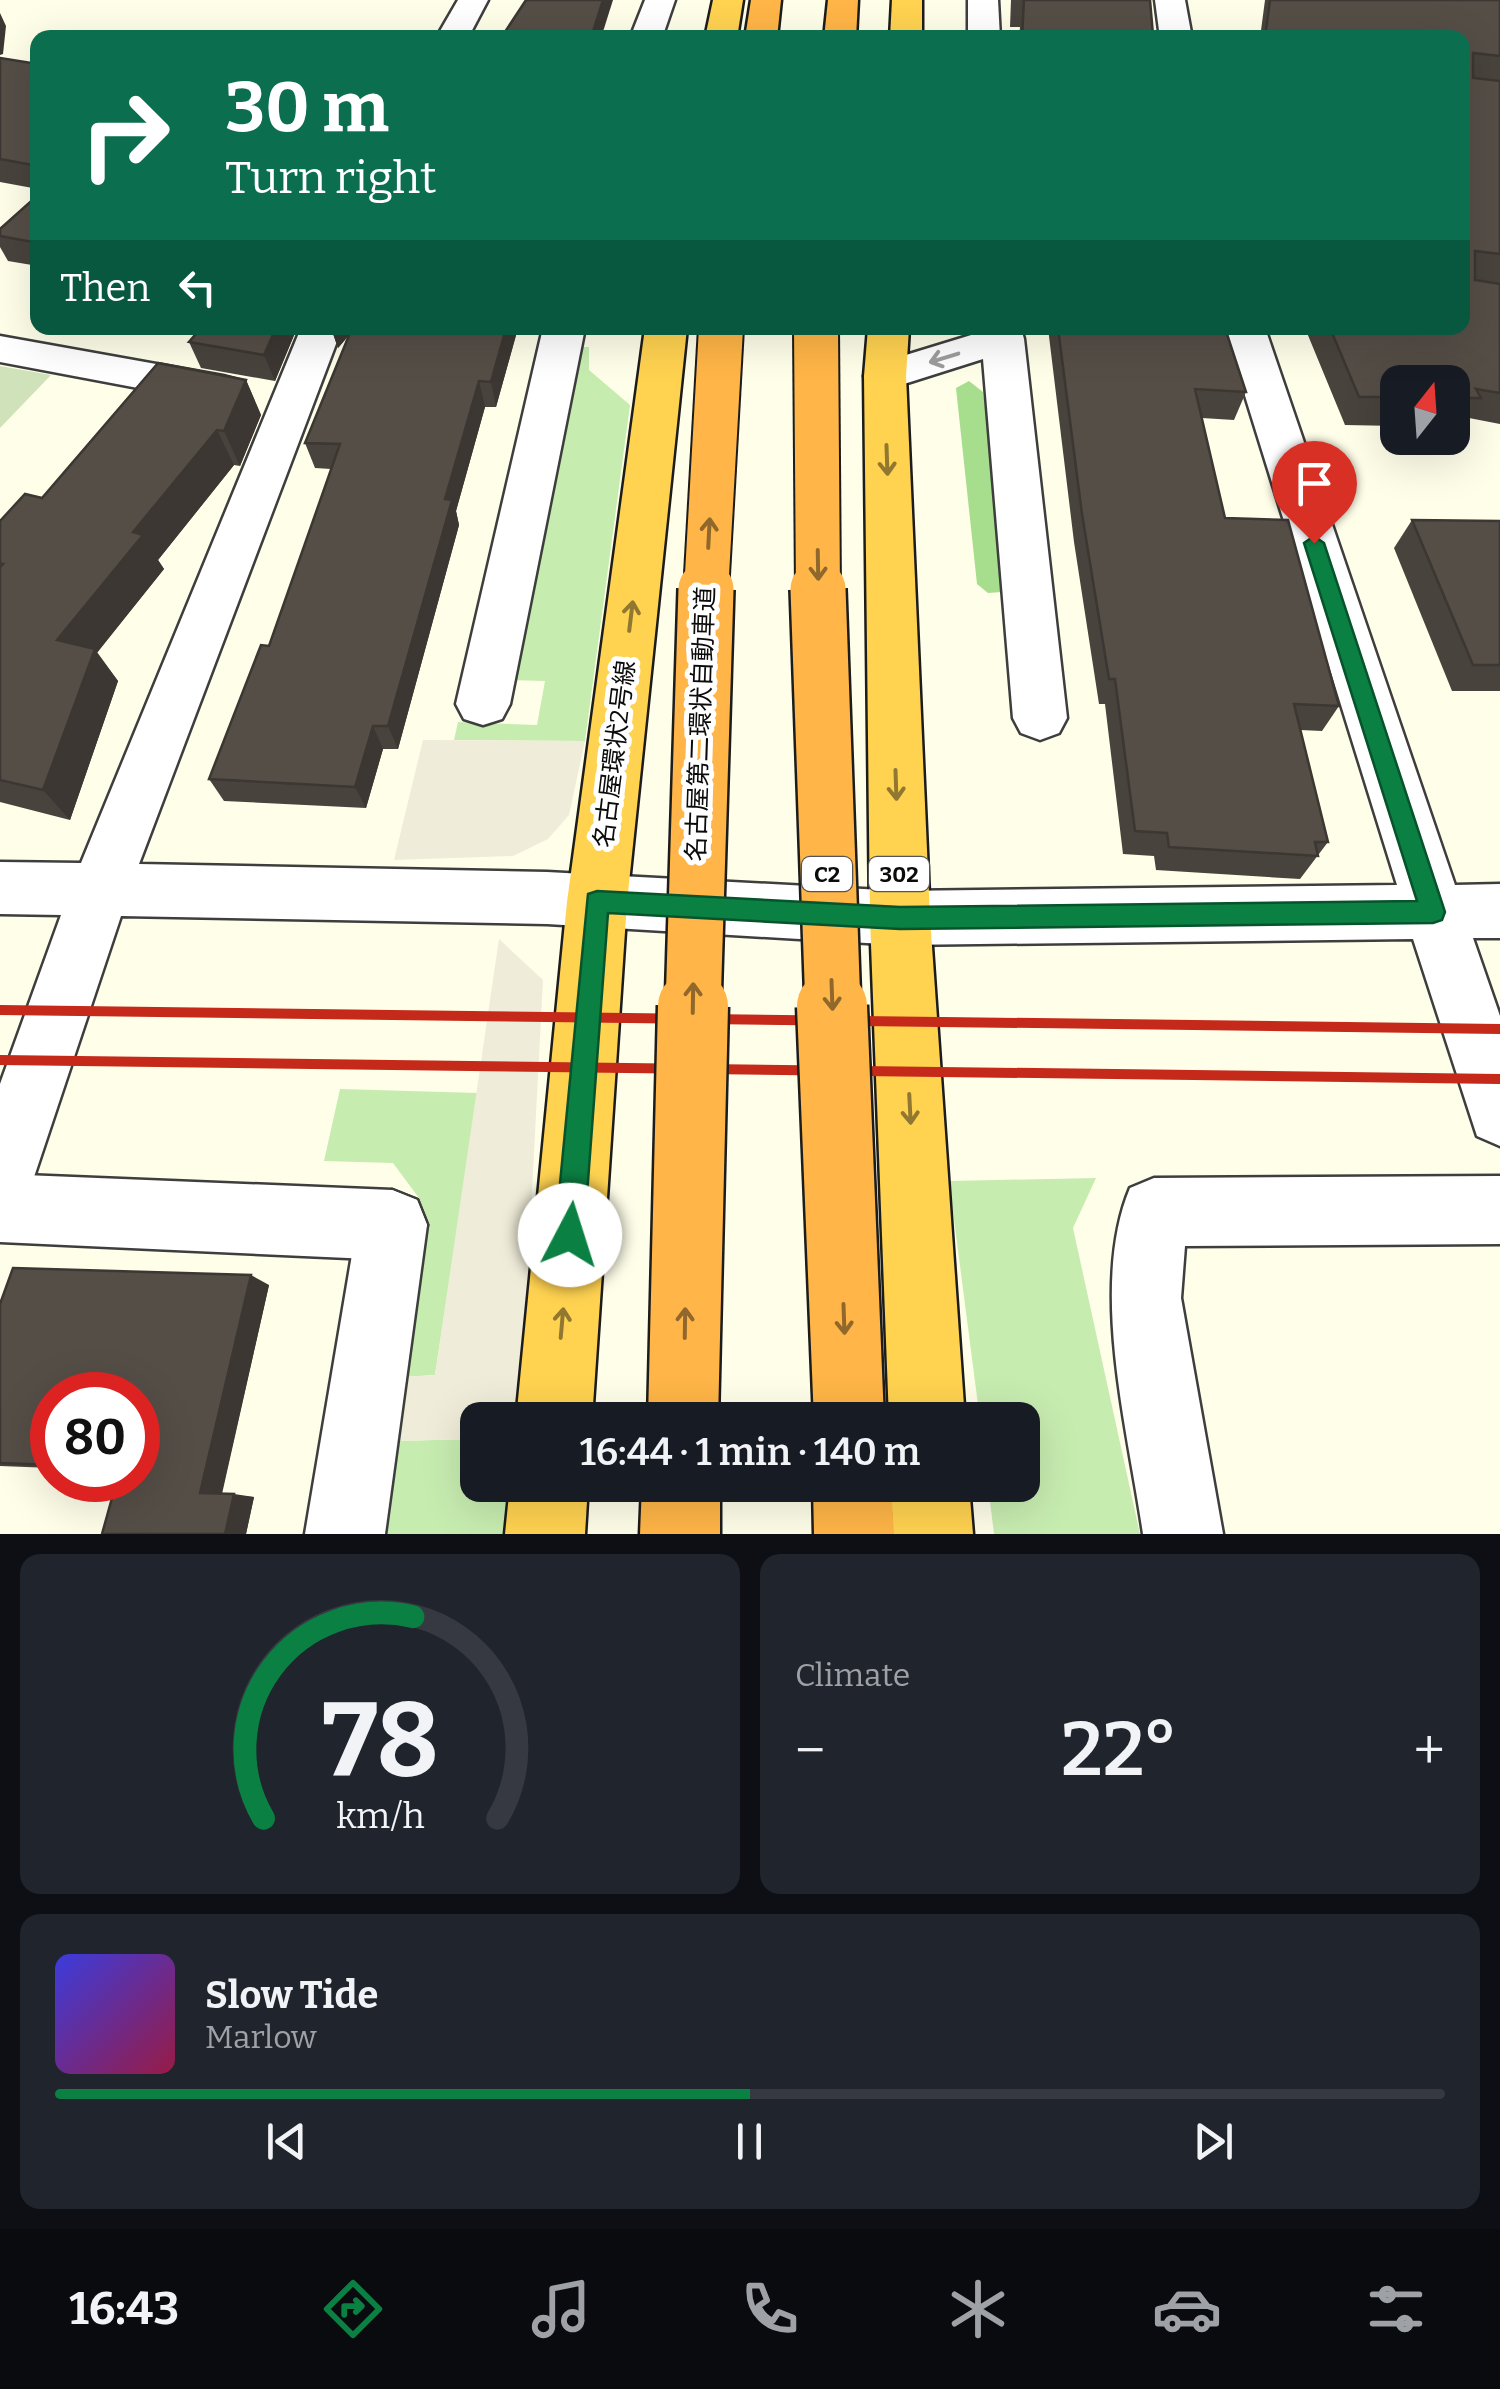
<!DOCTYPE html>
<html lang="en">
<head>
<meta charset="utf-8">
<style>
	body { margin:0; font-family:Bitter,"Noto Sans JP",serif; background:#20242c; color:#f1f3f6; height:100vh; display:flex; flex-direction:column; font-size:38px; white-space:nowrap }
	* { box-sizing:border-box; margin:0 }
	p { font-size:32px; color:#9ea1a6 }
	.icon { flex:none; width:55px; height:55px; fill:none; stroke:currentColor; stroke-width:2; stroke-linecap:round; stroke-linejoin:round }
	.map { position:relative; height:1534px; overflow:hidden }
	.drawer { display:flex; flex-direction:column; gap:20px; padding:20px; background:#0d0f14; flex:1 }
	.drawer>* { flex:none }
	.banner { position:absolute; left:30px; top:30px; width:1440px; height:305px; border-radius:20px; box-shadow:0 10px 40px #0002; background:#0b6e4f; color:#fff; overflow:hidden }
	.needle { width:65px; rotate:17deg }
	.controls { position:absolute; left:1380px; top:365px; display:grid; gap:20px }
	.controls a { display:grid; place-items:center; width:90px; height:90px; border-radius:20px; background:#171b24; box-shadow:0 10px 40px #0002; font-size:50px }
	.speed { position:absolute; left:30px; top:1372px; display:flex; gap:20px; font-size:50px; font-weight:700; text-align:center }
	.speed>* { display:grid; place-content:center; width:130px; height:130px; border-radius:50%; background:#171b24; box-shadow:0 10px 40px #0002; line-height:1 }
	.speed .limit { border:15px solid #d22; background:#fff; color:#111 }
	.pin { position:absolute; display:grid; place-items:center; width:85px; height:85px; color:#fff; margin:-102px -42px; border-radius:50% 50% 50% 0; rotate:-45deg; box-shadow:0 0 10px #0007 }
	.pin .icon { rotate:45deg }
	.me { position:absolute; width:110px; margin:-55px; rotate:5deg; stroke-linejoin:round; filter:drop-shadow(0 0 8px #0008) }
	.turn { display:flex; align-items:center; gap:35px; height:210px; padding:0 30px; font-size:45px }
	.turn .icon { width:130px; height:130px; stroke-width:2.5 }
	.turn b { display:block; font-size:70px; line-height:85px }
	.then { display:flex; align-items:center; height:95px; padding:0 30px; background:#0003; gap:20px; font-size:38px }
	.big { font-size:75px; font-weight:600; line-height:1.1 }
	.drawer .widget { flex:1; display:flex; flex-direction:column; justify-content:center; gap:15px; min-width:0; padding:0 35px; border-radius:20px; background:#20242c }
	.drawer .dial { align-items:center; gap:0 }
	.dial svg { height:260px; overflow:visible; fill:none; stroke:#363941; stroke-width:7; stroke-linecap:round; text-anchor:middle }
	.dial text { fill:#f1f3f6; stroke:none }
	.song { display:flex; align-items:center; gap:30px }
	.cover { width:120px; height:120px; border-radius:15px; background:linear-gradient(135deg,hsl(240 70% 55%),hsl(340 70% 35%)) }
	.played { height:10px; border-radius:5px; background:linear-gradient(90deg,#0b8043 50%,#363941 50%) }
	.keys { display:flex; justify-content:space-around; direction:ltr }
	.heat { display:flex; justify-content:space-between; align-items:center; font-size:55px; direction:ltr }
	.drawer .tiles { flex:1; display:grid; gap:20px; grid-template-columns:1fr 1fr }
	.widget:last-child { grid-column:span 2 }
	.trip { position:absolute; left:460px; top:1402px; width:580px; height:100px; border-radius:20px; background:#171b24; box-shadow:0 10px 40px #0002; font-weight:600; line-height:100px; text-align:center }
	.dock { display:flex; height:160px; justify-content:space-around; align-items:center; background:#090b0e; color:#9ea1a6 }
	.dock .icon { width:70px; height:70px }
	.dock .on { color:#0b8043 }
	.dock b { font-size:45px; color:#f1f3f6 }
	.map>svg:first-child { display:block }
	.green { fill:#c7ecb0 }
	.forest { fill:#a7de8e }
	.cemetery { fill:#cfe2b9 }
	.plaza { fill:#efecd9 }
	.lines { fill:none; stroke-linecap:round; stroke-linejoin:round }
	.minor-casing { stroke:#3e3e3e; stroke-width:5 }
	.tertiary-casing { stroke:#3e3e3e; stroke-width:5 }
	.trunk-casing { stroke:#1c1c1c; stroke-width:5 }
	.motorway-casing { stroke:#1c1c1c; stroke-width:5 }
	.minor { fill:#fff; fill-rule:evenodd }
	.tertiary { fill:#fff; fill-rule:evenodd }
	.trunk { fill:#ffd250; fill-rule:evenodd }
	.motorway { fill:#ffb547; fill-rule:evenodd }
	.rail { stroke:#c52919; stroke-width:10 }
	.motorway-bridge-far2-casing { stroke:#1c1c1c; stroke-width:48; stroke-linecap:butt }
	.motorway-bridge-far1-casing { stroke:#1c1c1c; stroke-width:60; stroke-linecap:butt }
	.motorway-bridge-casing { stroke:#1c1c1c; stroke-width:75; stroke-linecap:butt }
	.motorway-bridge-far2 { stroke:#ffb547; stroke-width:44 }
	.motorway-bridge-far1 { stroke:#ffb547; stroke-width:55 }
	.motorway-bridge { stroke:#ffb547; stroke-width:70 }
	.wall { fill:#49433d }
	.shaded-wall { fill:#3c3732 }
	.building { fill:#554e47; stroke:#3c3732; stroke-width:2.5 }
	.oneway { stroke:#9d9d9d }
	.oneway2 { stroke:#917831 }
	.oneway3 { stroke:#91682c }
	.route { fill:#0b8043; stroke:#07532c; stroke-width:2.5 }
	.labels { text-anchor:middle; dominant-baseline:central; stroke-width:10; stroke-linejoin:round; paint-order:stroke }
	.shield { fill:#fff; stroke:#545454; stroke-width:2.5 }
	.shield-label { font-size:22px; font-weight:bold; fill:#0b0b0b }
	.street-label { font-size:25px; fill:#0b0b0b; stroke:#fff }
</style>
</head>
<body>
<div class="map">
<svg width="1500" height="1534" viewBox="0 0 1500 1534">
	<rect width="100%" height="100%" fill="#fffee9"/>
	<!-- green -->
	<g class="green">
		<path d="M 574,347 L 589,347 L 589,370 L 630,405 L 585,741 L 454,740 L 458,722 L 537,725 L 545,681 L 506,680 Z"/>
		<path d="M 340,1089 L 478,1093 L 435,1375 L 403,1377 L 419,1198 L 393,1163 L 324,1161 Z"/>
		<path d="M 1096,1178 L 1073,1228 L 1140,1534 L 994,1534 L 988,1485 L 1022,1485 L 1022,1420 L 980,1420 L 949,1181 Z"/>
		<path d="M 477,1439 L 478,1485 L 516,1485 L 513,1534 L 380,1534 L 393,1441 Z"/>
	</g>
	<!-- forest -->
	<path class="forest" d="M 969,381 L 983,392 L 1009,585 L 1002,592 L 988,593 L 977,584 L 956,388 Z"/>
	<!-- cemetery -->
	<path class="cemetery" d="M 0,366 L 51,375 L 0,428 Z"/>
	<!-- plaza -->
	<g class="plaza">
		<path d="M 423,740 L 585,741 L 569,815 L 548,839 L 513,856 L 394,860 Z"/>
		<path d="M 499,939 L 543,980 L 520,1420 L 478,1420 L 477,1439 L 393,1441 L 403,1377 L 435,1375 Z"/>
	</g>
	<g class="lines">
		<!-- minor casing -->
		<g class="minor-casing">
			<g id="minor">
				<path d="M 458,0 L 488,0 L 468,38 L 436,38 Z"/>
				<path d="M 645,0 L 675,0 L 662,38 L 630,38 Z"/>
				<path d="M 968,0 L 998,0 L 1000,38 L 968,38 Z"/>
				<path d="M 1155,0 L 1185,0 L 1192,38 L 1160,38 Z"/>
				<path d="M 301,328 L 342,328 L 139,864 L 547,872 L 900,891 L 1397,885 L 1224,328 L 1265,328 L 1455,885 L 1500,884 L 1500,938 L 1473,938 L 1500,1016 L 1500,1146 L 1477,1136 L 1413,939 L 900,945 L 547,924 L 121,916 L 34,1177 L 24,1201 L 0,1211 L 0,1084 L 61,915 L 0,914 L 0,862 L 81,863 Z"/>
				<path d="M 543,328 L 585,328 L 510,704 L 502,719 L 483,725 L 464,719 L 456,704 Z"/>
				<path d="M 981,328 L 1021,328 L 1024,339 L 1067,718 L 1059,733 L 1040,740 L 1021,733 L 1013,718 L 983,359 L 885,390 L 870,386 L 864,376 L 870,366 L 981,332 Z"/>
				<path d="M 0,336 L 223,376 L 238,380 L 245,390 L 238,400 L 223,404 L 0,362 Z"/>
				<path d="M 1500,1176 L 1500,1244 L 1185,1246 L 1181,1298 L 1223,1534 L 1143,1534 C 1128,1430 1089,1286 1130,1188 L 1154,1178 Z"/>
				<path d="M 392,1190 L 417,1200 L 427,1225 L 385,1534 L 305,1534 L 357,1225 L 367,1200 Z"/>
			</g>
		</g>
		<!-- tertiary casing -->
		<g class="tertiary-casing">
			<path id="tertiary" d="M 0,1174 L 392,1190 L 417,1200 L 427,1225 L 417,1250 L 392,1260 L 0,1242 Z"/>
		</g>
		<!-- trunk casing -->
		<g class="trunk-casing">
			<g id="trunk">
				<path d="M 713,0 L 743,0 L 737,38 L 705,38 Z"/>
				<path d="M 892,0 L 922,0 L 922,38 L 890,38 Z"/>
				<path d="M 645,328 L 687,328 L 627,902 L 592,1420 L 516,1420 L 567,902 Z"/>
				<path d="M 868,328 L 909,328 L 906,376 L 930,918 L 965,1420 L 889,1420 L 870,918 L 864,376 Z"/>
				<path d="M 510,1485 L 588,1485 L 585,1534 L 505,1534 Z"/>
				<path d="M 891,1485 L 969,1485 L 973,1534 L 893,1534 Z"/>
			</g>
		</g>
		<!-- motorway casing -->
		<g class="motorway-casing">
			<g id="motorway">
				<path d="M 751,0 L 781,0 L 777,38 L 745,38 Z"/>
				<path d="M 828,0 L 858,0 L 856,38 L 824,38 Z"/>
				<path d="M 642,1485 L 720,1485 L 720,1534 L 640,1534 Z"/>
				<path d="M 813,1485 L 891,1485 L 894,1534 L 814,1534 Z"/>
			</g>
		</g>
		<!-- minor -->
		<use href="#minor" class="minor"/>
		<!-- tertiary -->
		<use href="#tertiary" class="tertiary"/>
		<!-- trunk -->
		<use href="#trunk" class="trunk"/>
		<!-- motorway -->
		<use href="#motorway" class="motorway"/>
		<!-- rail -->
		<g class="rail">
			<path d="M 0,1010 L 1500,1029"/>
			<path d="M 0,1060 L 1500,1079"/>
		</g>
		<!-- motorway-bridge-far2 casing -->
		<g class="motorway-bridge-far2-casing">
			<g id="motorway-bridge-far2">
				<path d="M 816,328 L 818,592"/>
				<path d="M 706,592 L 721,328"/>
			</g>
		</g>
		<!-- motorway-bridge-far1 casing -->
		<g class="motorway-bridge-far1-casing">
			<g id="motorway-bridge-far1">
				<path d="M 818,589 L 833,1008"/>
				<path d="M 693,1008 L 706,589"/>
			</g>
		</g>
		<!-- motorway-bridge casing -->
		<g class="motorway-bridge-casing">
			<g id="motorway-bridge">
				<path d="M 832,1006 L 849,1420"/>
				<path d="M 683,1420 L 693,1006"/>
			</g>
		</g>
		<!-- motorway-bridge-far2 -->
		<use href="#motorway-bridge-far2" class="motorway-bridge-far2"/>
		<!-- motorway-bridge-far1 -->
		<use href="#motorway-bridge-far1" class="motorway-bridge-far1"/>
		<!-- motorway-bridge -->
		<use href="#motorway-bridge" class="motorway-bridge"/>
	</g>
	<!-- wall -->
	<g class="wall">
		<path d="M 1011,0 L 1150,0 L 1153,35 L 1174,38 L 1019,38 L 1020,27 L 1010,27 Z"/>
		<path d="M 1265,0 L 1500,0 L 1500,424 L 1469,418 L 1464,426 L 1452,426 L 1452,382 L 1398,382 L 1398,426 L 1345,425 L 1305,328 L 1462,328 L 1462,38 L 1260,38 Z"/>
		<path d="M 0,58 L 38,64 L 38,189 L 0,182 Z"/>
		<path d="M 38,195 L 38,266 L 8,261 L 0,247 L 0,229 Z"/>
		<path d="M 174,328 L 297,328 L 275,381 L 201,368 L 189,342 L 197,332 Z"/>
		<path d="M 331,328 L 518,328 L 496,407 L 485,407 L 456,511 L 459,525 L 398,749 L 383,749 L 366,808 L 224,801 L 209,779 L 269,646 L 331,469 L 315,468 L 305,443 L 350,334 L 338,348 Z"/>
		<path d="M 1048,328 L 1225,328 L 1246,392 L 1234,420 L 1202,418 L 1225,518 L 1339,706 L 1322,731 L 1300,730 L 1328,842 L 1300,879 L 1156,870 L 1154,856 L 1123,854 L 1105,704 L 1099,704 L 1074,542 Z"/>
		<path d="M 246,380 L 261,415 L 240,466 L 234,465 L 158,560 L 164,569 L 97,652 L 118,681 L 70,820 L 0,802 L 0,521 L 42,498 Z"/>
		<path d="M 1412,520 L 1500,521 L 1500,691 L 1452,691 L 1394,548 Z"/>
		<path d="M 269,1285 L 222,1494 L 254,1497 L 246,1534 L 102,1534 L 138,1480 L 52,1395 L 52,1468 L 0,1466 L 0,1304 Z"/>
	</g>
	<!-- shaded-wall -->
	<g class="shaded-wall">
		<path d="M 603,0 L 613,0 L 601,38 L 591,38 Z"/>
		<path d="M 0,13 L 6,26 L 3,54 L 0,55 Z"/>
		<path d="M 276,328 L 297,328 L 275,381 L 264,355 Z"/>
		<path d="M 331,328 L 355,328 L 338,348 Z"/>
		<path d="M 506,328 L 518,328 L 496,407 L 491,382 Z"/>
		<path d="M 246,380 L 261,415 L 240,466 L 224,431 Z"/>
		<path d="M 479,381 L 485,407 L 456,511 L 459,525 L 398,749 L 388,726 L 445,499 Z"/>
		<path d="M 217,430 L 234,465 L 158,560 L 164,569 L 97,653 L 118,681 L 70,820 L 43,790 L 57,640 L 133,532 Z"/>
		<path d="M 373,726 L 383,749 L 366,808 L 355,787 Z"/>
		<path d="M 251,1275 L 269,1285 L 221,1496 L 200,1493 Z"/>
		<path d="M 234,1494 L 254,1497 L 246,1534 L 225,1534 Z"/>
	</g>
	<!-- building -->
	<g class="building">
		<path d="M 526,0 L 603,0 L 591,38 L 501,38 Z"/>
		<path d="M 1022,0 L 1150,0 L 1153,35 L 1174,38 L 1022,38 L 1024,0 Z"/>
		<path d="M 1270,0 L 1500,0 L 1500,56 L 1473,53 L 1473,78 L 1500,81 L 1500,254 L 1475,251 L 1475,280 L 1500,284 L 1500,393 L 1476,389 L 1481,398 L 1452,398 L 1452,382 L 1398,382 L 1398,397 L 1359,397 L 1330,328 L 1462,328 L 1462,38 L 1265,38 Z"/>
		<path d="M 0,58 L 38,64 L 38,166 L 0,159 Z"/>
		<path d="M 38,195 L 38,243 L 0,236 L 0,229 Z"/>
		<path d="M 201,328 L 276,328 L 264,355 L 189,342 Z"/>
		<path d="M 352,328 L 506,328 L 491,382 L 479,381 L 445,499 L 452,500 L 388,726 L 373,726 L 355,787 L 209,779 L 261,645 L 269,646 L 340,444 L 305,443 Z"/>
		<path d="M 1058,328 L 1225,328 L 1246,392 L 1195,389 L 1225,518 L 1288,520 L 1339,706 L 1294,704 L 1328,842 L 1315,842 L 1318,856 L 1169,847 L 1167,833 L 1135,831 L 1115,679 L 1109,679 L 1082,514 Z"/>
		<path d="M 158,363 L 246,380 L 224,431 L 217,430 L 133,532 L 143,535 L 57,640 L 95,649 L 43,790 L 0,780 L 0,567 L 3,564 L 0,563 L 0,521 L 25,494 L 42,498 Z"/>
		<path d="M 1412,520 L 1500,521 L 1500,665 L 1473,665 Z"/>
		<path d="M 13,1268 L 251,1275 L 200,1493 L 234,1494 L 225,1534 L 102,1534 L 117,1480 L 138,1480 L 138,1395 L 52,1395 L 52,1465 L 0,1463 L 0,1304 Z"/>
	</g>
	<!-- one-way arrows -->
	<defs><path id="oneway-shaft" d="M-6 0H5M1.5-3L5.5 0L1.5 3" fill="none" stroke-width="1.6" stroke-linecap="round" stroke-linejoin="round" transform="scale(2.5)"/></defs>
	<use class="oneway" href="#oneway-shaft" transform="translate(944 358) rotate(163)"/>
	<g class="oneway2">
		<use href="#oneway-shaft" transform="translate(887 460) rotate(88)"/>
		<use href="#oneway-shaft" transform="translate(631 616) rotate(-83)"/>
		<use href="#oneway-shaft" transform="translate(896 785) rotate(88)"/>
		<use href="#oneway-shaft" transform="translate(910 1109) rotate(87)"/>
		<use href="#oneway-shaft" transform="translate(562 1323) rotate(-85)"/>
	</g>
	<g class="oneway3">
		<use href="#oneway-shaft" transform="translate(709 533) rotate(-87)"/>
		<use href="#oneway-shaft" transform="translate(818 565) rotate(89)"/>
		<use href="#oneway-shaft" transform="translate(832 995) rotate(88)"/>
		<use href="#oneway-shaft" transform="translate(693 998) rotate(-89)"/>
		<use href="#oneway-shaft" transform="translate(844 1319) rotate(88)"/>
		<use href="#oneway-shaft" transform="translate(685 1323) rotate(-89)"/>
	</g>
	<!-- route -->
	<path class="route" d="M 1314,536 L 1324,543 L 1445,912 L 1442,920 L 1433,923 L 900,929 L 608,913 L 584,1235 L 580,1245 L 570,1249 L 559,1245 L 555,1235 L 588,894 L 597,891 L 900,907 L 1417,901 L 1304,543 Z"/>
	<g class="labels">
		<!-- shield labels -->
		<g class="shield">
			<rect x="802" y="857" width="50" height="34" rx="8"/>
			<rect x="869" y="857" width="60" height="34" rx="8"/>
		</g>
		<g class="shield-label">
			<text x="827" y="874">C2</text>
			<text x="899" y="874">302</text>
		</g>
		<!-- street labels -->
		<g class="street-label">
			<text transform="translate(701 724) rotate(-88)">名古屋第二環状自動車道</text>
			<text transform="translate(615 754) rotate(-83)">名古屋環状2号線</text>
		</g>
	</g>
</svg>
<div class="controls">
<a><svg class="needle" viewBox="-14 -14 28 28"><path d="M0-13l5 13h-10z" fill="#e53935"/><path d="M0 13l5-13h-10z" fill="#9ea1a6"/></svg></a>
</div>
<div class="speed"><div class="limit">80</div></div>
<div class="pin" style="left:1314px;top:543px;background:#d93025"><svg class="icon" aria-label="arrive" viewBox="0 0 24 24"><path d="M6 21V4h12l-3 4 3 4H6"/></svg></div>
<svg class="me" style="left:570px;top:1235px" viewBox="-20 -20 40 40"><circle r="19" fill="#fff"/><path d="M0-13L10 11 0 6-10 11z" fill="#0b8043"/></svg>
<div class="trip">16:44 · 1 min · 140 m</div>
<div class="banner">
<div class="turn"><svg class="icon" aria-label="right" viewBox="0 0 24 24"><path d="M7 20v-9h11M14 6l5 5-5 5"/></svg><div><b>30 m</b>Turn right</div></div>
<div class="then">Then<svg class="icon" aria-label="left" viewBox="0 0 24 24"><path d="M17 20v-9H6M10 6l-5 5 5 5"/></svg></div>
</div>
</div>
<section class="drawer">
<div class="tiles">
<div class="widget dial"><svg viewBox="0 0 100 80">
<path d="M14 69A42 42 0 1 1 86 69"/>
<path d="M14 69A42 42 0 0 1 60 7" stroke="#0b8043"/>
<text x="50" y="56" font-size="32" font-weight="700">78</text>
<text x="50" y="72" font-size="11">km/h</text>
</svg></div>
<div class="widget"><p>Climate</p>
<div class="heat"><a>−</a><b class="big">22°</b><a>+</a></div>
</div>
<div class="widget">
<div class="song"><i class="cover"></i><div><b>Slow Tide</b><p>Marlow</p></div></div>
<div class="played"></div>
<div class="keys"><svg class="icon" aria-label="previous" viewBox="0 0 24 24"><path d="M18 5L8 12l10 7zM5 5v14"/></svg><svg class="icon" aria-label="pause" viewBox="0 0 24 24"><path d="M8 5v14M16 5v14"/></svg><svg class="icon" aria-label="next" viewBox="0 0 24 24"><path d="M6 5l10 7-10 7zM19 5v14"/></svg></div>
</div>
</div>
</section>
<nav class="dock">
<b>16:43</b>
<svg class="icon on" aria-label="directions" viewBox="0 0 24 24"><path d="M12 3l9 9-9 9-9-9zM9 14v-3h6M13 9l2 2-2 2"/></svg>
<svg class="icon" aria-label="music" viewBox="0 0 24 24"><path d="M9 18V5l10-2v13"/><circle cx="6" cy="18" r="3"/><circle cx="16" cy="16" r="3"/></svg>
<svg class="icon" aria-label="phone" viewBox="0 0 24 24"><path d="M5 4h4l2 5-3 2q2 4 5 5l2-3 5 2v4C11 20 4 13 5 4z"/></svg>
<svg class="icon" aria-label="climate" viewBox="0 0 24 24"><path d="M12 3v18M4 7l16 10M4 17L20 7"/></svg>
<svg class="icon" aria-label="car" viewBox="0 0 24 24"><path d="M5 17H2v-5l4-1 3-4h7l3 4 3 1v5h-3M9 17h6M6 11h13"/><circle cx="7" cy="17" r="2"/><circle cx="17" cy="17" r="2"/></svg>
<svg class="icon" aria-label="filters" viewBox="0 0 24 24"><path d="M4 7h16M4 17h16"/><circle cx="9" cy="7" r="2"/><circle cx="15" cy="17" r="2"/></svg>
</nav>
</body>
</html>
